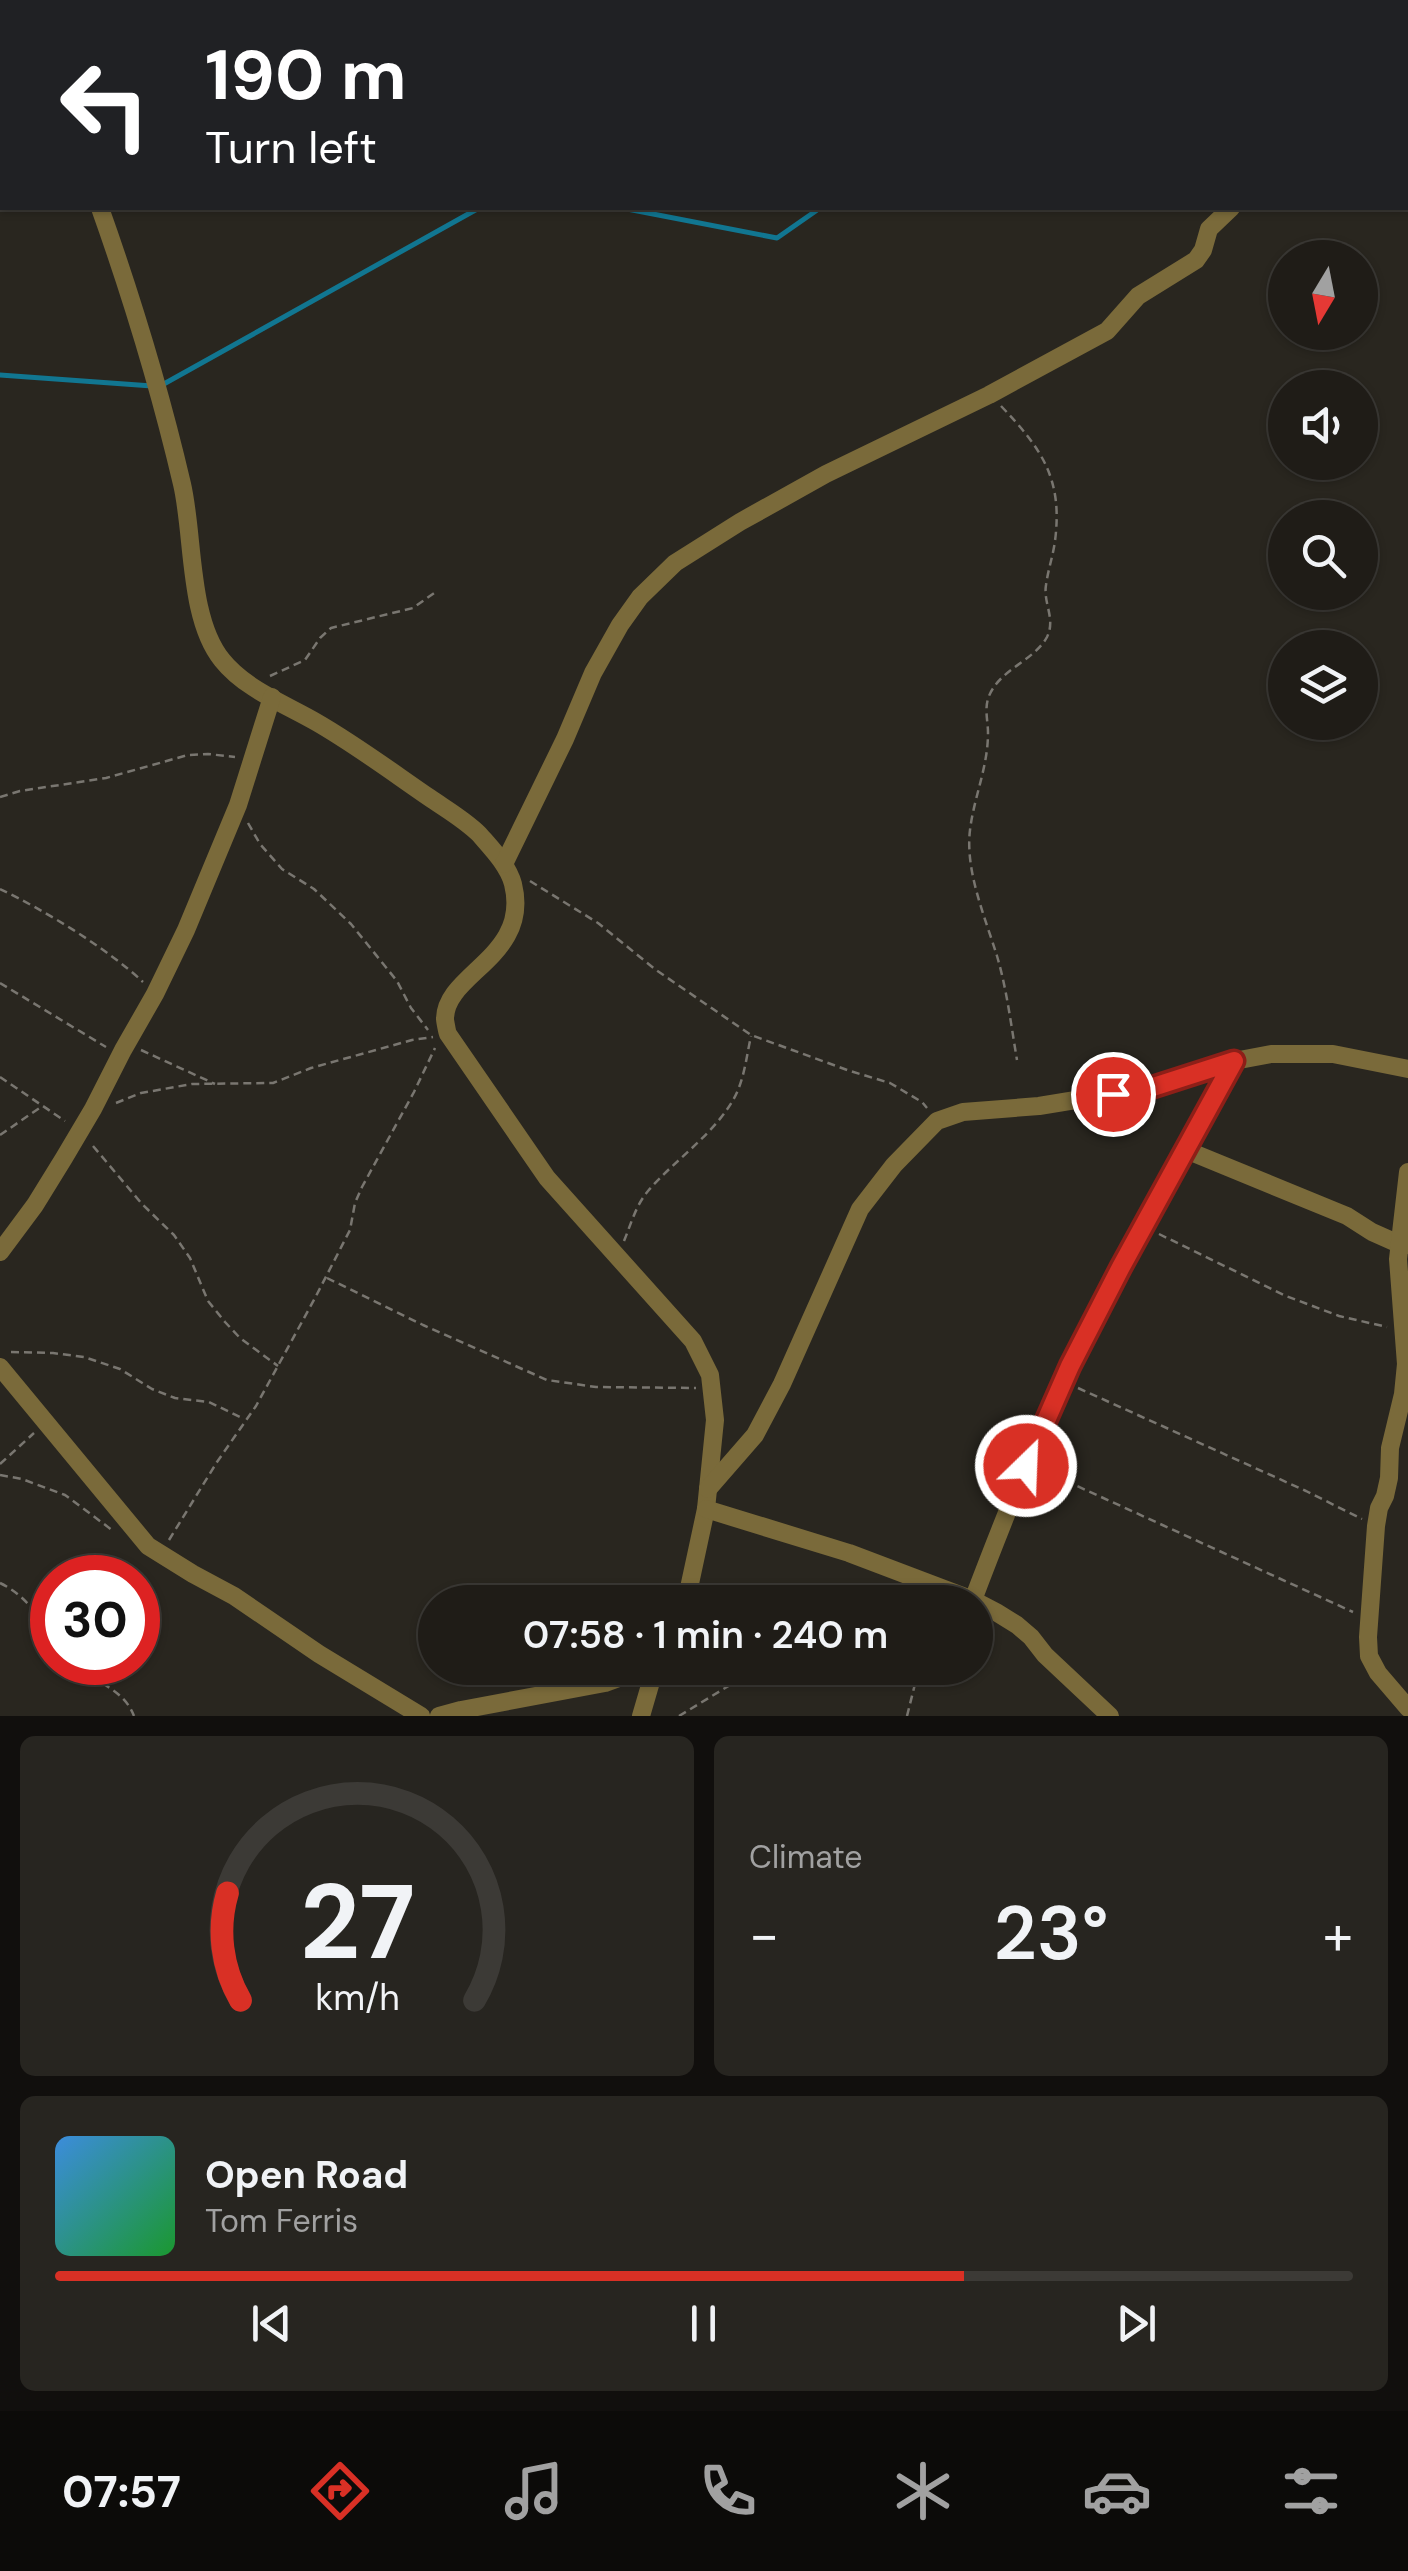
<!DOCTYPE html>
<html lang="en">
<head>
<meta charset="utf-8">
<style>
	body { margin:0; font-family:"DM Sans",sans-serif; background:#272520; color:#f1f3f6; height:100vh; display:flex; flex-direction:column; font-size:38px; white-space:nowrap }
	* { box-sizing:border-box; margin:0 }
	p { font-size:32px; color:#a1a1a1 }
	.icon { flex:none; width:55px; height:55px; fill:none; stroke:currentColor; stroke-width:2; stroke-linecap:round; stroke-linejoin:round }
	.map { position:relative; height:1716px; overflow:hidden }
	.side { display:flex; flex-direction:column; gap:20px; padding:20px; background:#110f0d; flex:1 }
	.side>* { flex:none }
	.top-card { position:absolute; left:0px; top:0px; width:1410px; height:210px; box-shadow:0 2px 8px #0004,0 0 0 2px #3c3a36; background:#202124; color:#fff; overflow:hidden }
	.needle { width:65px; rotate:190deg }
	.fabs { position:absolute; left:1268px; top:240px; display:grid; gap:20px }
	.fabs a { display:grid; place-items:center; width:110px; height:110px; border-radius:50%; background:#1f1c17; box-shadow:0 2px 8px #0004,0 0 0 2px #3c3a36; font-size:50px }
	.speed { position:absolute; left:30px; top:1555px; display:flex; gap:20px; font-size:50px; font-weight:700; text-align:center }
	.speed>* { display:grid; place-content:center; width:130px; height:130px; border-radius:50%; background:#1f1c17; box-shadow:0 2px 8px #0004,0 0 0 2px #3c3a36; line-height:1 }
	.speed .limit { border:15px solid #d22; background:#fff; color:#111 }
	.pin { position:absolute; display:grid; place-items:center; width:85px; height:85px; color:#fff; margin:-42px; border:5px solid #fff; border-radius:50%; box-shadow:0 2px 10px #0007 }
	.me { position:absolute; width:110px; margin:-55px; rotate:24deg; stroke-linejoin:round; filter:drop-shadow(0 0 8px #0008) }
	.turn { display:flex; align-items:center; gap:35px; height:210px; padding:0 40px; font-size:45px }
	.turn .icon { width:130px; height:130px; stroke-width:2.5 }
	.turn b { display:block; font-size:70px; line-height:85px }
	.big { font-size:75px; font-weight:600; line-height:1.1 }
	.side .card { flex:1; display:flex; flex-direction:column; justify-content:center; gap:15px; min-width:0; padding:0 35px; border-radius:15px; background:#272520 }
	.side .dial { align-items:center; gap:0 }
	.dial svg { height:260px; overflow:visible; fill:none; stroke:#3c3a36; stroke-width:7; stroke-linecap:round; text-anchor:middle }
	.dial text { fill:#f1f3f6; stroke:none }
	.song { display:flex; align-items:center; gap:30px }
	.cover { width:120px; height:120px; border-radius:15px; background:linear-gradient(135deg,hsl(210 70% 55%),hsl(130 70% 35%)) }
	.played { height:10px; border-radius:5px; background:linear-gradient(90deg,#d93025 70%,#3c3a36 70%) }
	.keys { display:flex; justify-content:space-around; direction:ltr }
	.heat { display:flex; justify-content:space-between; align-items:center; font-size:55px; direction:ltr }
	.side .tiles { flex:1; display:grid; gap:20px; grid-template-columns:1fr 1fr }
	.card:last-child { grid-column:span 2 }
	.trip { position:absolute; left:418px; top:1585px; width:575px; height:100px; border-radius:50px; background:#1f1c17; box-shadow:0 2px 8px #0004,0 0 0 2px #3c3a36; font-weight:600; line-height:100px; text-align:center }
	.tabs { display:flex; height:160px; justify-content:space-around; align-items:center; background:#0c0b09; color:#a1a1a1 }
	.tabs .icon { width:70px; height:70px }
	.tabs .active { color:#d93025 }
	.tabs b { font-size:45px; color:#f1f3f6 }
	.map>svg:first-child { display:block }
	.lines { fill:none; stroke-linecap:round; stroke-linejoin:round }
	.stream { stroke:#117691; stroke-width:5 }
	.path { stroke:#797670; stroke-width:2.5; stroke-dasharray:8 5; stroke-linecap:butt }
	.minor { stroke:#7a6a3a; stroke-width:18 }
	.route-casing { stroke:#8d1f18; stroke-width:25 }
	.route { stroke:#d93025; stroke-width:18 }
</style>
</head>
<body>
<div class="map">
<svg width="1408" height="1716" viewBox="0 0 1408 1716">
	<rect width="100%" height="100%" fill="#29261f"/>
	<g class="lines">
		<!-- stream -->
		<g class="stream">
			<path d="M 1108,2 L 1111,0"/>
			<path d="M 622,208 L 777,238 L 820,208"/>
			<path d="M 0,375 L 152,386"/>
			<path d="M 162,385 L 479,208"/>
		</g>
		<!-- path -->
		<g class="path">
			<path d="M 1001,406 C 1042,449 1063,479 1055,541 C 1053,556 1048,570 1046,585 C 1043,603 1056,619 1047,637 C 1034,661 1000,669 989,696 C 984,708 988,721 988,733 C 988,767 974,797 970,830 C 965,871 985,917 997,956 C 1007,990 1011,1025 1017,1060"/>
			<path d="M 270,676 L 305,660 L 320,638 L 331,628 L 413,608 L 437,591"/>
			<path d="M 0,797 L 20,791 L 106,778 L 188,755 L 208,754 L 235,757"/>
			<path d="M 248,823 L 260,844 L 282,869 L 314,889 L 351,924 L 397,981 L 411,1008 L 428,1030"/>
			<path d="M 530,881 L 598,923 L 656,970 L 751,1035 L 850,1071 L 890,1083 L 922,1102 L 927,1108"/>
			<path d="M 0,889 C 44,910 108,949 143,982"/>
			<path d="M 0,983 L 106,1047"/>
			<path d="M 141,1050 L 215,1084"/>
			<path d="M 0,1077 L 65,1121"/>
			<path d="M 116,1103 L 141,1093 L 192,1084 L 273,1083 L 311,1068 L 412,1040 L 433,1037"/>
			<path d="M 0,1135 L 41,1107"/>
			<path d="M 93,1146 L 142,1204 L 174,1235 L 190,1258 L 208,1301 L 225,1322 L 240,1338 L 278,1366"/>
			<path d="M 1159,1234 L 1286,1296 L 1339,1316 L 1387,1327"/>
			<path d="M 624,1241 C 631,1224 636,1205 648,1191 C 675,1159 721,1130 738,1090 C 745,1073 747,1054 751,1036"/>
			<path d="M 327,1278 L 423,1325 L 547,1380 L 596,1387 L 696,1388"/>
			<path d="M 11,1352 L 53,1353 L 84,1357 L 120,1369 L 152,1389 L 175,1398 L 209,1402 L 244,1419"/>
			<path d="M 1078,1388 L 1306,1491 L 1362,1519"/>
			<path d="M 0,1464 L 34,1433"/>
			<path d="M 1042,1470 L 1353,1612"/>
			<path d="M 0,1475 L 22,1479 L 65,1495 L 112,1530"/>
			<path d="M 169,1540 L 217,1462 L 256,1406 L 315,1298 L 350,1230 L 355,1203 L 362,1187 L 414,1092 L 435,1048"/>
			<path d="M 0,1583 C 25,1595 40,1616 52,1640"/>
			<path d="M 861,1602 L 889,1587"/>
			<path d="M 70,1662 C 92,1682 123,1687 134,1716"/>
			<path d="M 679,1716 L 758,1668"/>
			<path d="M 907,1716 L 919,1668"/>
		</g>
		<!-- minor -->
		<g class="minor">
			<path d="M 1325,0 L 1327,2"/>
			<path d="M 0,66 L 2,69"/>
			<path d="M 100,208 C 132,298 160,390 182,484 C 194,535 188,618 222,660 C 245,689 285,704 316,722 C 356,745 392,772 430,798 C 446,809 465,820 479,834 C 491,848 508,865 513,884 C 531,957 445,973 445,1019 C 445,1020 447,1032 448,1034 L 547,1178 L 693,1341 L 710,1375 L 715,1420 L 706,1509 L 686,1602"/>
			<path d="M 504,864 L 565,739 L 593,673 L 620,625 L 640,597 L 675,563 L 740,522 L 826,474 L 989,395 L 1107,331 L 1138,296 L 1196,260 L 1203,250 L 1209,229 L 1231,208"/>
			<path d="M 1186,1150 L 1347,1216 L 1372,1232 L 1399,1244 L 1408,1245"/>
			<path d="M 1408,1172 L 1398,1259 L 1406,1364 L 1403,1394 L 1390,1448 L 1389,1478 L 1385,1496 L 1379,1508 L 1376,1526 L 1368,1637 L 1369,1656 L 1378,1673 L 1408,1708"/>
			<path d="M 0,1252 L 35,1205 L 64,1158 L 93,1109 L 123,1050 L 155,994 L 186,930 L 238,805 L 272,697"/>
			<path d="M 0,1367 L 148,1546 L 193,1574 L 234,1596 L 319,1654 L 421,1716"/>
			<path d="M 708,1489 L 755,1435 L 782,1384 L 860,1209 L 894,1165 L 937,1121 L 963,1112 L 1039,1106 L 1149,1088 L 1234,1061 L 1271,1054 L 1333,1054 L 1408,1069"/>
			<path d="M 706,1509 L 849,1553 L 973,1600 L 996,1612 L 1017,1625 L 1031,1637 L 1045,1655 L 1110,1716"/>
			<path d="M 973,1600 C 1003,1521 1034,1442 1070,1366 C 1121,1262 1179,1162 1234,1061"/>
			<path d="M 439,1716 L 461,1710 L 605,1683 L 646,1668"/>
			<path d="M 641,1716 L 655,1668"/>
		</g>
	</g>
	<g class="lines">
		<!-- route casing -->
		<g class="route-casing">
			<path id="route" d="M 1026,1466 L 1070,1366 L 1121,1267 L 1234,1061 L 1150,1088 L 1113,1094"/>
		</g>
		<!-- route -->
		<use href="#route" class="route"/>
	</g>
</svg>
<div class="fabs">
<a><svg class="needle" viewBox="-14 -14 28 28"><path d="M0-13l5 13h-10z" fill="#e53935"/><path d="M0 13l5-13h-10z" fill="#a1a1a1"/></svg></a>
<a><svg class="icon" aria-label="sound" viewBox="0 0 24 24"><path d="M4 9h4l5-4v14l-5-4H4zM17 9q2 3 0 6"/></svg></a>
<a><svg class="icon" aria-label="search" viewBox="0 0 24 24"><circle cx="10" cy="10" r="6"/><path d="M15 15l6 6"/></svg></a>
<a><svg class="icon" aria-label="layers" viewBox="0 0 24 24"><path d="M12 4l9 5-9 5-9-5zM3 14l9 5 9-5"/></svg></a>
</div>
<div class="speed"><div class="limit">30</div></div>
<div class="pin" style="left:1113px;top:1094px;background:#d93025"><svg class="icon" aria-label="arrive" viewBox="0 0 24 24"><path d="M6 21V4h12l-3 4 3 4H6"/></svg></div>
<svg class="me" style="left:1026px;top:1466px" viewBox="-20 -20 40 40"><circle r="17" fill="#d93025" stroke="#fff" stroke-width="3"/><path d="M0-11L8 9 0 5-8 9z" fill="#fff"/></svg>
<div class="trip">07:58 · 1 min · 240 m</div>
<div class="top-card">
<div class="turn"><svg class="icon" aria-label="left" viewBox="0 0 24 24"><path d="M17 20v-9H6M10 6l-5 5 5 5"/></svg><div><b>190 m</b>Turn left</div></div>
</div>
</div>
<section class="side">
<div class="tiles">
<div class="card dial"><svg viewBox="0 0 100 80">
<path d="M14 69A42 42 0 1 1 86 69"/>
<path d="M14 69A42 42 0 0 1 10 36" stroke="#d93025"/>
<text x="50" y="56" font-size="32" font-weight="700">27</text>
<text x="50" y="72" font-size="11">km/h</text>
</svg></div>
<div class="card"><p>Climate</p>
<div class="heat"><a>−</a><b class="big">23°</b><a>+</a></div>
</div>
<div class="card">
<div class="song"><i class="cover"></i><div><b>Open Road</b><p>Tom Ferris</p></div></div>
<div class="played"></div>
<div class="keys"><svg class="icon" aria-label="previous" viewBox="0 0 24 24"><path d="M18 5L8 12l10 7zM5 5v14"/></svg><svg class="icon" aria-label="pause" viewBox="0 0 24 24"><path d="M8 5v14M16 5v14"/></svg><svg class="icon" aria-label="next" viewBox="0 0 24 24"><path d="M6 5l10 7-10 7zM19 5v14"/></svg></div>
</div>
</div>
</section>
<nav class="tabs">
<b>07:57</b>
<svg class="icon active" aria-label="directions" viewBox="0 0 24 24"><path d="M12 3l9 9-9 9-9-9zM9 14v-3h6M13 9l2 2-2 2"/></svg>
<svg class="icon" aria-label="music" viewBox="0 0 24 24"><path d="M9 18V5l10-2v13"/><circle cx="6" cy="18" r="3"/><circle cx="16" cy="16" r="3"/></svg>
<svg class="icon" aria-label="phone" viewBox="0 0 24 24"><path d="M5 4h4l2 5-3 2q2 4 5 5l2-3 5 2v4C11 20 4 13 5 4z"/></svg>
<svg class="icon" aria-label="climate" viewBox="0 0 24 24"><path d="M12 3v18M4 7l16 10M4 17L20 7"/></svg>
<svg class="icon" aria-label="car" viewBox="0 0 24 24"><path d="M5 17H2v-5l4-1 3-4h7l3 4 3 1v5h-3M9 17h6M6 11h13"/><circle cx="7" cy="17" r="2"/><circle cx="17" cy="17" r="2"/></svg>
<svg class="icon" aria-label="filters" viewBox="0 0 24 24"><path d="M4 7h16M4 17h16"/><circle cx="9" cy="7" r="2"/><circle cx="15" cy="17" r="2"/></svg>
</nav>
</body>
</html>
